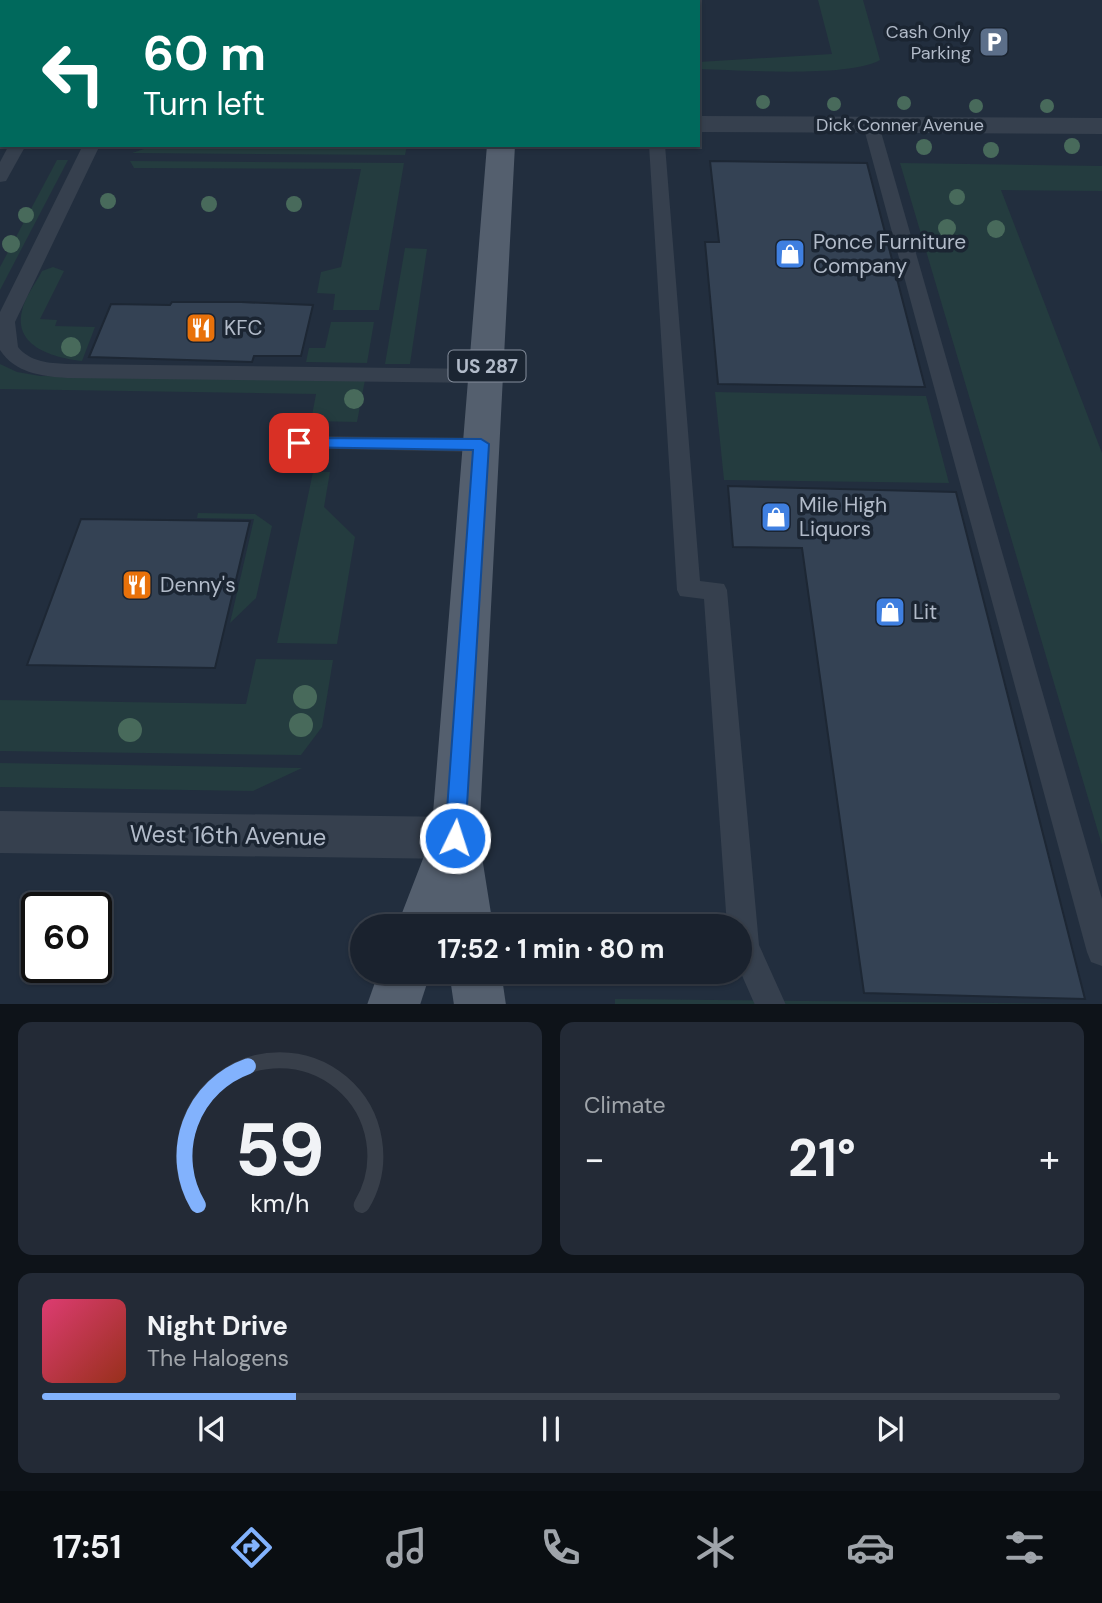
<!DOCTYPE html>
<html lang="en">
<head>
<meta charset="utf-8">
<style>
	body { margin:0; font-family:"DM Sans",sans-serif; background:#232a36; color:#f1f3f6; height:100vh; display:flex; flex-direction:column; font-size:26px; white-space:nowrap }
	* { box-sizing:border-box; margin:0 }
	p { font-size:23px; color:#9fa4aa }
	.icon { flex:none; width:38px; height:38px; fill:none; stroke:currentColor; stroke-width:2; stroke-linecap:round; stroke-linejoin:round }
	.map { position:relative; height:1004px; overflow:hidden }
	.details { display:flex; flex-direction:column; gap:18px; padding:18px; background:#0e1319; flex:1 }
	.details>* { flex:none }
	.top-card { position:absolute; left:0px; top:0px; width:700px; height:147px; box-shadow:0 2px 5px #0004,0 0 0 2px #383f4a; background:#00695c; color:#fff; overflow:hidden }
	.speed { position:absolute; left:21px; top:892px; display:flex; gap:14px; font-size:35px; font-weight:700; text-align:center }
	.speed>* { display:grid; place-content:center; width:91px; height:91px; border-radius:50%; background:#1a222e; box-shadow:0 2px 5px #0004,0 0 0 2px #383f4a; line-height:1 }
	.speed .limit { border:4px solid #111; border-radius:10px; background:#fff; color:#111 }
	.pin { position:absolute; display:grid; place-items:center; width:60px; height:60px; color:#fff; margin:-30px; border-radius:14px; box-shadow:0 4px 10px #0006 }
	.me { position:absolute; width:77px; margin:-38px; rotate:4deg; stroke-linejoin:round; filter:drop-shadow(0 0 5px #0008) }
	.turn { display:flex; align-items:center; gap:24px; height:147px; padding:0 28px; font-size:32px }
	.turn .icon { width:91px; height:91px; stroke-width:2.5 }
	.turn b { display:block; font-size:49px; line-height:60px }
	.big { font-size:52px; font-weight:700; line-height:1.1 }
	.details .tile { flex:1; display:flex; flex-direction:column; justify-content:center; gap:10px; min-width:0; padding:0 24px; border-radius:14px; background:#232a36 }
	.details .dial { align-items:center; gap:0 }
	.dial svg { height:182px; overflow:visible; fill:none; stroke:#383f4a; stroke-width:7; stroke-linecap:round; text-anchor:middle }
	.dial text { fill:#f1f3f6; stroke:none }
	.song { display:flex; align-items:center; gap:21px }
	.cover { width:84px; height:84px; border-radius:10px; background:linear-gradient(135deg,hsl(340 70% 55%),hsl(10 70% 35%)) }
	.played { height:7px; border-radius:4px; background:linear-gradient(90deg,#82b2fd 25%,#383f4a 25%) }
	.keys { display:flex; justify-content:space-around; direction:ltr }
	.heat { display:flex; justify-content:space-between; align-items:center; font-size:38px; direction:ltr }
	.details .tiles { flex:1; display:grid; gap:18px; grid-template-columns:1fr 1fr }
	.tile:last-child { grid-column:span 2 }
	.trip { position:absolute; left:350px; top:914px; width:402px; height:70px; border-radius:35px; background:#1a222e; box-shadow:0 2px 5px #0004,0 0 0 2px #383f4a; font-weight:700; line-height:70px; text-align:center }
	.dock { display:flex; height:112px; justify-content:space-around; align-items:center; background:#0a0e12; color:#9fa4aa }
	.dock .icon { width:49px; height:49px }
	.dock .active { color:#82b2fd }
	.dock b { font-size:32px; color:#f1f3f6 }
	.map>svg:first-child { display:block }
	.green { fill:#243c3f }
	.building { fill:#344254; stroke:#1d2734; stroke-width:2 }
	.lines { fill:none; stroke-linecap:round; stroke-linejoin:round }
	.service { fill:#36404e; fill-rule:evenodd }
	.minor { fill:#36404e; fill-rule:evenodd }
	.tertiary { fill:#36404e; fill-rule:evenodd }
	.primary { fill:#545f6e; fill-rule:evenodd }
	.tree { fill:#486a5b }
	.route { fill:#1a73e8; stroke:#114b97; stroke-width:2 }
	.labels { text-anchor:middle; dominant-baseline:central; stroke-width:7; stroke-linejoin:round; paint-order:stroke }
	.far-poi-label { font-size:18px; fill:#b2bbc9; stroke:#1b2532; text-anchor:end }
	.far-street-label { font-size:18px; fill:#b2bbc9; stroke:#1b2532 }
	.shield { fill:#1b2532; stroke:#858e9c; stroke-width:2 }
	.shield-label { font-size:19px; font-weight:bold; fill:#b2bbc9 }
	.poi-label { font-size:21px; fill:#b2bbc9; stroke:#1b2532; text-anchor:start }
	.near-street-label { font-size:24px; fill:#b2bbc9; stroke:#1b2532 }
</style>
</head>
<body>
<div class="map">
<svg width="1102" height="1005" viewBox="0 0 1102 1005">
	<rect width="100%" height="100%" fill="#222e3e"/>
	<!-- green -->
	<g class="green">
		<path d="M 818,0 L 863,0 L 880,60 C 848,78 740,70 698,69 L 698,62 L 832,54 Z"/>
		<path d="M 156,145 L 407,146 L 405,155 L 132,153 Z"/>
		<path d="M 57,160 L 68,160 L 0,290 L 0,267 Z"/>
		<path d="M 130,161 L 404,163 L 379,310 L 333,310 L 335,294 L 317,293 L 321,272 L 341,267 L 361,169 L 134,168 Z"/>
		<path d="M 900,163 L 1102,166 L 1102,191 L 1001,190 L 1102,453 L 1102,845 Z"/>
		<path d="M 405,248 L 427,249 L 410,364 L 385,364 Z"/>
		<path d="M 53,267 L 64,271 L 40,319 L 57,320 L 55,326 L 95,327 L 82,361 C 55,358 13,347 22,311 C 24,298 36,283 42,271 Z"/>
		<path d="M 331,322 L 374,322 L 367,363 L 306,362 L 309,348 L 325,348 Z"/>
		<path d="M 0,364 L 17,372 L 40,376 L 365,380 L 357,422 L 311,421 L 316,394 L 0,389 Z"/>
		<path d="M 715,392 L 926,396 L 949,483 L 724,480 Z"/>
		<path d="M 313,472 L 330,472 L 324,507 L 355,537 L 337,644 L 277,643 Z"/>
		<path d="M 198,513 L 255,514 L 272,526 L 256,598 L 230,623 L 254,519 L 197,518 Z"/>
		<path d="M 256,659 L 333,660 L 322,727 L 301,755 L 0,751 L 0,700 L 246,704 Z"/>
		<path d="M 0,763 L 302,768 L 253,791 L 0,787 Z"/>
		<path d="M 615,999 L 1089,1004 L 615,1005 Z"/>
	</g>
	<!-- building -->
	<g class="building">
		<path d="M 710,161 L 867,163 L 925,387 L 718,384 L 705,242 L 719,242 Z"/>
		<path d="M 172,302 L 241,302 L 313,305 L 301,356 L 254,356 L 252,362 L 89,357 L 111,304 L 170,305 Z"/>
		<path d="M 728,486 L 956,492 L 1085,999 L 864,993 L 802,548 L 733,547 Z"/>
		<path d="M 81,519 L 250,521 L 215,668 L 27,665 Z"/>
	</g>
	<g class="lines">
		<!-- service -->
		<g class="service">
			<path d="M 94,0 L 108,0 L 93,2 Z"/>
			<path d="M 871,120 L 879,125 L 1102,899 L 1102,966 L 1091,962 L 1087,952 L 863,125 Z"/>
			<path d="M 9,145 L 26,145 L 6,181 L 0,182 L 0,162 Z"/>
			<path d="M 83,145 L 100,145 L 15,322 L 18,347 C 30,362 49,363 67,364 L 486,369 L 493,371 L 496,376 L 493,381 L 486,383 L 67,378 C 41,376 15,373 0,350 L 0,312 Z"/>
			<path d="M 649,145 L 665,145 L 700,581 L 724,584 L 727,590 L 759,945 L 786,1005 L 755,1005 L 740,971 L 740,926 L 727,926 L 704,599 L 680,596 L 677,590 Z"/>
			<path d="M 299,436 L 481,438 L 489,440 L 492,445 L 489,450 L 481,452 L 291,448 L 288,443 L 291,438 Z"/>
		</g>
		<!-- minor -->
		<path class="minor" d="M 0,811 L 455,817 L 472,823 L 479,838 L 472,853 L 455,859 L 0,853 Z"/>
		<!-- tertiary -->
		<g class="tertiary">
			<rect x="0" y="110" width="2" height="16"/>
			<path d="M 698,116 L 1102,118 L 1102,134 L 698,132 Z"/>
		</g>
		<!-- primary -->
		<g class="primary">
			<rect x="501" y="0" width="24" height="2"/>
			<path d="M 487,145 L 515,145 L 479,838 L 493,926 L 397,926 L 431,838 Z"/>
			<path d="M 379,971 L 431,971 L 420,1005 L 367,1005 Z"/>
			<path d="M 449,971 L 501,971 L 506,1005 L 454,1005 Z"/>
		</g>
	</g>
	<!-- trees -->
	<g class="tree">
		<circle cx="763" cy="102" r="7"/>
		<circle cx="904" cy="103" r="7"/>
		<circle cx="834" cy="104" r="7"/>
		<circle cx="976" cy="106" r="7"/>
		<circle cx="1047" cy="106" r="7"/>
		<circle cx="1072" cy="146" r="8"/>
		<circle cx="924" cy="147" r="8"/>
		<circle cx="991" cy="150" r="8"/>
		<circle cx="957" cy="197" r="8"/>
		<circle cx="108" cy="201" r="8"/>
		<circle cx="209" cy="204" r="8"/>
		<circle cx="294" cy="204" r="8"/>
		<circle cx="26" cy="215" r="8"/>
		<circle cx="947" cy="228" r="9"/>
		<circle cx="996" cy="229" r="9"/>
		<circle cx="11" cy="244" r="9"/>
		<circle cx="71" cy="347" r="10"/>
		<circle cx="354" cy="399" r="10"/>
		<circle cx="305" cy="697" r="12"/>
		<circle cx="301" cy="725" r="12"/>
		<circle cx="130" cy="730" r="12"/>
	</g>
	<!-- route -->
	<path class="route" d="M 299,438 L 481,439 L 489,444 L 465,838 L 462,844 L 455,847 L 448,844 L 445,838 L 473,450 L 294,447 L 291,443 Z"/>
	<!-- icons -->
	<defs>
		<g id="parking-square" transform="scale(1.575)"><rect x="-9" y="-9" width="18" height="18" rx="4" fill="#5c6f8a" stroke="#1b2532"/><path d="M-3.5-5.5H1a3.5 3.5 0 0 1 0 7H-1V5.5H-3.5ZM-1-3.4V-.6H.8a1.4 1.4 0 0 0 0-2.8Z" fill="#fff"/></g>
		<g id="shop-square" transform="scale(1.575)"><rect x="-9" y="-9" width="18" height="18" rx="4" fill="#3f7fe0" stroke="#1b2532"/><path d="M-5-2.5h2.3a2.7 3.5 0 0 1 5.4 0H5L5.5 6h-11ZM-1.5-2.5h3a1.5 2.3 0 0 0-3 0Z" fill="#fff"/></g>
		<g id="restaurant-square" transform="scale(1.575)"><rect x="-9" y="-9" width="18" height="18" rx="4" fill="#e8710a" stroke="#1b2532"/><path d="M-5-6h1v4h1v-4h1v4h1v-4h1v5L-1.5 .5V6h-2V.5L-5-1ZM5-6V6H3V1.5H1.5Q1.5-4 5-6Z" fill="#fff"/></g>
	</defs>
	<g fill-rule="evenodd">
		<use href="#parking-square" x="994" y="42"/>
		<use href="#shop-square" x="790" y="254"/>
		<use href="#restaurant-square" x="201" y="328"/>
		<use href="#shop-square" x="776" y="517"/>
		<use href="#restaurant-square" x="137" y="585"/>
		<use href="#shop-square" x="890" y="612"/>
	</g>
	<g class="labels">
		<!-- far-poi labels -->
		<g class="far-poi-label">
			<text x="971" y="32">Cash Only<tspan x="971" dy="21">Parking</tspan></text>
		</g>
		<!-- far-street labels -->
		<g class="far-street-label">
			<text x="900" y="125">Dick Conner Avenue</text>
		</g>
		<!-- shield labels -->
		<rect class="shield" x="448.5" y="350.5" width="77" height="31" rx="5"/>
		<g class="shield-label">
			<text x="487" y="366">US 287</text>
		</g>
		<!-- poi labels -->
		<g class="poi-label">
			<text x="813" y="242">Ponce Furniture<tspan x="813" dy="24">Company</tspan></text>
			<text x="224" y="328">KFC</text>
			<text x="799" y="505">Mile High<tspan x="799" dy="24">Liquors</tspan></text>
			<text x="160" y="585">Denny's</text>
			<text x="913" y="612">Lit</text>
		</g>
		<!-- near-street labels -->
		<g class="near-street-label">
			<text transform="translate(228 835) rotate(1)">West 16th Avenue</text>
		</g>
	</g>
</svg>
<div class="speed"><div class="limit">60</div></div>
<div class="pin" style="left:299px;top:443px;background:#d93025"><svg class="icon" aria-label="arrive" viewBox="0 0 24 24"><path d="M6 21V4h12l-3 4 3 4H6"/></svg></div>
<svg class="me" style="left:455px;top:838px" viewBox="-20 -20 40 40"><circle r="17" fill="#1a73e8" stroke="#fff" stroke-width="3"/><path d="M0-11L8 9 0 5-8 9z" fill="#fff"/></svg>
<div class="trip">17:52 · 1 min · 80 m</div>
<div class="top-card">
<div class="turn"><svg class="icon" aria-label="left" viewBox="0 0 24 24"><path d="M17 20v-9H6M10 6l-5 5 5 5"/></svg><div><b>60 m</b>Turn left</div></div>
</div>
</div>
<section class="details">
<div class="tiles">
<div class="tile dial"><svg viewBox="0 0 100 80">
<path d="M14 69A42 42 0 1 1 86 69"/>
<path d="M14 69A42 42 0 0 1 36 8" stroke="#82b2fd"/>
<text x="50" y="56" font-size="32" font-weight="700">59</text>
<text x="50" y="72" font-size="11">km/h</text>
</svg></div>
<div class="tile"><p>Climate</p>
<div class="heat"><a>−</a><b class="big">21°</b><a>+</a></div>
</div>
<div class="tile">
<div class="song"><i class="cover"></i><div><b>Night Drive</b><p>The Halogens</p></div></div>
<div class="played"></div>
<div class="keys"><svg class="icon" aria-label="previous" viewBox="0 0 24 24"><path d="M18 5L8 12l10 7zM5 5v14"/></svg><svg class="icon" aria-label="pause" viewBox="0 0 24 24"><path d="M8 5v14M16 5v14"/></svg><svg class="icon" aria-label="next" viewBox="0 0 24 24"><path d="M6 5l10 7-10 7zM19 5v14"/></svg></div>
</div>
</div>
</section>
<nav class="dock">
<b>17:51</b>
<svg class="icon active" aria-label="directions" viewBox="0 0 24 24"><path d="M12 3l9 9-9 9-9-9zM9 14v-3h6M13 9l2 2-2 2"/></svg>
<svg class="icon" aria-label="music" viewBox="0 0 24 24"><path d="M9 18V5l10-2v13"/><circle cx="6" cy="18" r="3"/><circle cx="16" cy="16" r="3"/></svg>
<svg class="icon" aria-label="phone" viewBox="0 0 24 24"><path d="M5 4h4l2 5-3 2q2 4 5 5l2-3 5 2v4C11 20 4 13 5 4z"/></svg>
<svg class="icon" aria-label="climate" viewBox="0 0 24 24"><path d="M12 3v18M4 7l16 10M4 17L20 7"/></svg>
<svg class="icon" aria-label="car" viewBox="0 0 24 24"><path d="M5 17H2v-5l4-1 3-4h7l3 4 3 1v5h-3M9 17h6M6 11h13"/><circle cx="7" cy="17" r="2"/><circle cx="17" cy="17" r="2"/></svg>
<svg class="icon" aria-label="filters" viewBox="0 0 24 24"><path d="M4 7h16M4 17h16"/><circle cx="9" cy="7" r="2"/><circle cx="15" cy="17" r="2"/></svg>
</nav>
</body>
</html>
